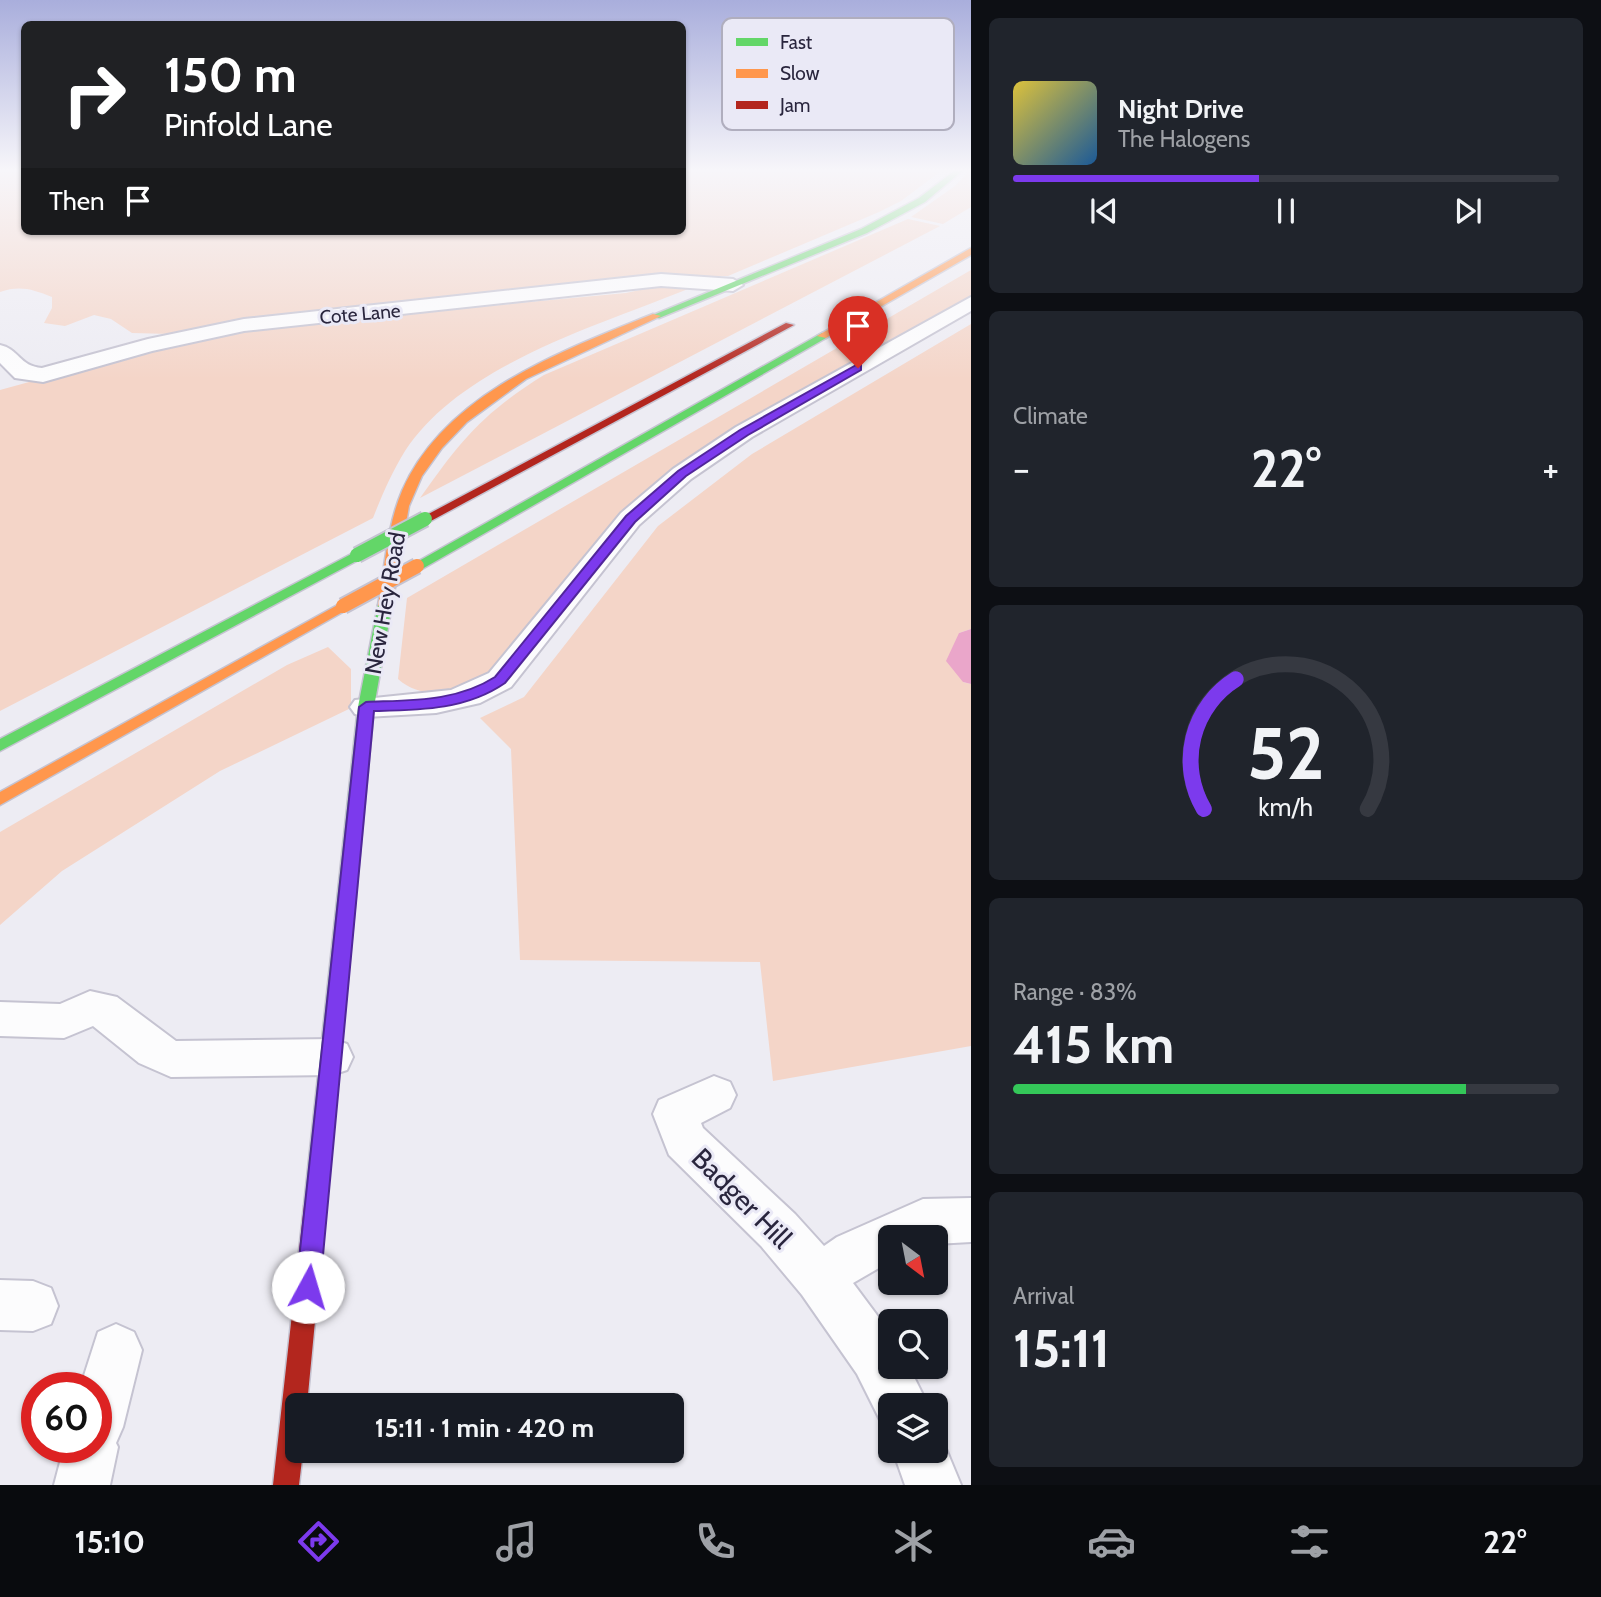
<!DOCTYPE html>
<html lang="en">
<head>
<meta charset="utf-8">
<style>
	body { margin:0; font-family:Cabin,sans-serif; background:#20242c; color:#f1f3f6; height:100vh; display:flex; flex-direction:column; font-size:26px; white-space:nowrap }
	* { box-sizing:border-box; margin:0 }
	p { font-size:23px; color:#9ea1a6 }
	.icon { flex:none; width:38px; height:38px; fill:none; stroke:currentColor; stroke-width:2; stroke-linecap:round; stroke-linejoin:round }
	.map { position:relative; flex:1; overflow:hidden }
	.details { display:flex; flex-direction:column; gap:18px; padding:18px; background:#0d0f14; width:630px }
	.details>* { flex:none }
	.top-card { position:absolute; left:21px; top:21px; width:665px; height:214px; border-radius:10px; box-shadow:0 2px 5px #0004; background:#202124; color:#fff; overflow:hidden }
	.needle { width:46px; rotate:148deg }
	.controls { position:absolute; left:878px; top:1225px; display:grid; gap:14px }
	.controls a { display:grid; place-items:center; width:70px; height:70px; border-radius:10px; background:#171b24; box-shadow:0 2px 5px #0004; font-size:35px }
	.speed { position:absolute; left:21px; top:1372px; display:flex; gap:14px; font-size:35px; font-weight:700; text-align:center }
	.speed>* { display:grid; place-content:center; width:91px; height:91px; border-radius:50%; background:#171b24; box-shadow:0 2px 5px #0004; line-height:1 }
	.speed .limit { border:10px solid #d22; background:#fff; color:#111 }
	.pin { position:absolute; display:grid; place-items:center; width:60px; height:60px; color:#fff; margin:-72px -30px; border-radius:50% 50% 50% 0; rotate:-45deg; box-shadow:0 0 7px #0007 }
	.pin .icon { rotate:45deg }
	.me { position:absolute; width:77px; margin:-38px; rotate:6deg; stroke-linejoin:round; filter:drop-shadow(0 0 5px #0008) }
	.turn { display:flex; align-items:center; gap:24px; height:147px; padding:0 28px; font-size:32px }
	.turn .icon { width:91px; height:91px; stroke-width:2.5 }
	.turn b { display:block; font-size:49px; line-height:60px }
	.then { display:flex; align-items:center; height:66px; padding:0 28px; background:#0003; gap:14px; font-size:26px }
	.big { font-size:52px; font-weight:700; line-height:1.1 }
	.details .tile { flex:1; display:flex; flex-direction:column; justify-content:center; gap:10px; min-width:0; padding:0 24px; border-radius:10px; background:#20242c }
	.details .dial { align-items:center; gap:0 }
	.dial svg { height:182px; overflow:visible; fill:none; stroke:#363941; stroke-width:7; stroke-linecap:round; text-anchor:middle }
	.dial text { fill:#f1f3f6; stroke:none }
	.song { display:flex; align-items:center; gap:21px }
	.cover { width:84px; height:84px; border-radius:10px; background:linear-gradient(135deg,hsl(50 70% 55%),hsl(210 70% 35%)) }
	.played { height:7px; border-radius:4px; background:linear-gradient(90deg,#7c3aed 45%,#363941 45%) }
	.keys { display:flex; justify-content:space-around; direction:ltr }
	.heat { display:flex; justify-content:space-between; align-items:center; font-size:38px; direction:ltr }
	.charge { height:10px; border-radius:5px; background:linear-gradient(90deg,#34c759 83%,#363941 0) }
	.trip { position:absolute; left:285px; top:1393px; width:399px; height:70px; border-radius:10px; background:#171b24; box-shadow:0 2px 5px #0004; font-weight:700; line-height:70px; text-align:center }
	.tab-bar { display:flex; height:112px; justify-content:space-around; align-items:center; background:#090b0e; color:#9ea1a6 }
	.tab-bar .icon { width:49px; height:49px }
	.tab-bar .on { color:#7c3aed }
	.tab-bar b { font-size:32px; color:#f1f3f6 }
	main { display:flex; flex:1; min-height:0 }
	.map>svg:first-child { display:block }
	.green { fill:#f4d5c8 }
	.water { fill:#eaa6ca }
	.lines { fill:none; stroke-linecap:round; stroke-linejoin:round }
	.street-casing { stroke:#c5c3d1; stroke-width:4 }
	.fast-casing { stroke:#c5c3d1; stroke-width:3 }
	.slow-casing { stroke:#c5c3d1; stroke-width:3 }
	.jam-casing { stroke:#c5c3d1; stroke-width:3 }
	.street { fill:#fcfcfd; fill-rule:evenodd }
	.fast { fill:#63d668; fill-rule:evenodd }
	.slow { fill:#ff974d; fill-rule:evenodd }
	.jam { fill:#b3261e; fill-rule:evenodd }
	.fast-bridge-casing { stroke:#c5c3d1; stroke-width:18; stroke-linecap:butt }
	.slow-bridge-casing { stroke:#c5c3d1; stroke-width:18; stroke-linecap:butt }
	.fast-bridge { stroke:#63d668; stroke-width:14 }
	.slow-bridge { stroke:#ff974d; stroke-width:14 }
	.route { fill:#7c3aed; stroke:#51269a; stroke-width:2 }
	.labels { text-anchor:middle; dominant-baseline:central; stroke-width:6; stroke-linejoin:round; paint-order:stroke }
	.far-street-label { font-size:19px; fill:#29253d; stroke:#eae9f6 }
	.street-label { font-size:23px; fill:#29253d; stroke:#eae9f6 }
	.near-street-label { font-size:28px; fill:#29253d; stroke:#eae9f6 }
	.key { fill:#eae9f6; stroke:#b0aebe; stroke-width:2 }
	.key-label { font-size:19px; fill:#29253d }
</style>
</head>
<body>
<main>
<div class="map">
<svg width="971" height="1485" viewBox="0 0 971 1485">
	<rect width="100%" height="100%" fill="#edecf3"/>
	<!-- green -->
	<g class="green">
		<path d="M 0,171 L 24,171 L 24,231 L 682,231 L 683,171 L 941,171 L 901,201 L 879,212 L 728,276 L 664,276 L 312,315 L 306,312 L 192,332 L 187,330 L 170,334 L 132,333 L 111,319 L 94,315 L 65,326 L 44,323 L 52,308 L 52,297 C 33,289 19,285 0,292 Z"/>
		<path d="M 969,171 L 971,207 L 943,224 L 911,217 L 955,186 Z"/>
		<path d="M 908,219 L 940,226 L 420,498 C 461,440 483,413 544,375 Z"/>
		<path d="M 971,270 L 971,298 L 689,459 L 479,683 C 454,693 421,700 398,679 L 407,598 Z"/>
		<path d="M 658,286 L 686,287 L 688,289 C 597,326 461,365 405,451 C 392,472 382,495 373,518 L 0,711 L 0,390 L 160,346 L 275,326 L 626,293 Z"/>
		<path d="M 971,324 L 971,629 L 959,633 L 963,682 L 971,684 L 971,1046 L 773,1081 L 760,962 L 520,960 L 511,749 L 480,718 L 524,697 L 658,526 L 752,454 Z"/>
		<path d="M 328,647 L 351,669 L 351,708 L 220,771 L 62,871 L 0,925 L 0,832 L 287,665 Z"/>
	</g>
	<!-- water -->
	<path class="water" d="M 971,629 L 971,684 L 963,682 L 946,661 L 959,633 Z"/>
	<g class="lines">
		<!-- street casing -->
		<g class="street-casing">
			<g id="street">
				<path d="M 661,274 L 733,279 L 743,285 L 733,291 L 661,286 L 244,331 L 152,351 L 43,382 L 15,378 L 0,363 L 0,345 C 19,349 19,366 42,368 L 148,339 L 244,319 Z"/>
				<path d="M 971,297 L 971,311 L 752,437 L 691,479 L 639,525 L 511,687 L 480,703 L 436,713 L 366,717 L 355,714 L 350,707 L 355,700 L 451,690 L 489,673 L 621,513 L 673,469 L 736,427 Z"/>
				<path d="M 90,991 L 117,997 L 176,1041 L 332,1039 L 347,1044 L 353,1057 L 347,1070 L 332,1075 L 171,1077 L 139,1063 L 93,1026 L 64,1038 L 0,1036 L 0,1002 L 60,1004 Z"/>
				<path d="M 714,1076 L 730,1082 L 736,1095 L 730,1108 L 701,1123 L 703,1128 L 795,1214 L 824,1246 L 837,1237 L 923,1199 L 971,1198 L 971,1242 L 936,1244 L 936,1237 L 891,1237 L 891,1261 L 853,1283 L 891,1334 L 891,1367 L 909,1367 L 928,1405 L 891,1405 L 891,1427 L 882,1424 L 857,1374 L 802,1295 L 761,1246 L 669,1155 L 653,1114 L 659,1100 Z"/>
				<path d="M 0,1280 L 33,1281 L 51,1288 L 58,1306 L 51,1324 L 33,1331 L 0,1330 Z"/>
				<path d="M 116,1324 L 134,1332 L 142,1350 L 123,1427 L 116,1443 L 118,1447 L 110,1485 L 54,1485 L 64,1447 L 96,1447 L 96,1388 L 80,1388 L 98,1332 Z"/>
				<path d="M 936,1430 L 939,1432 L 961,1485 L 905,1485 L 893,1451 L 936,1451 Z"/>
			</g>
		</g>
		<!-- fast casing -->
		<g class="fast-casing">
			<g id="fast">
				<path d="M 954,171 L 962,171 L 925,202 L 867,233 L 659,318 L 651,316 L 861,229 L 919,198 Z"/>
				<path d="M 822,333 L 826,334 L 826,338 L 422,569 L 417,570 L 410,566 Z"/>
				<path d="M 357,551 L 364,555 L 362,558 L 0,751 L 0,739 Z"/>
				<path d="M 385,601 L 392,605 L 374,707 L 326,1206 L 323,1213 L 315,1216 L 307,1213 L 304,1206 L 358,707 L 378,605 Z"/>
			</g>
		</g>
		<!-- slow casing -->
		<g class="slow-casing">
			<g id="slow">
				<path d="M 971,248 L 971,255 L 826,338 L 817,336 Z"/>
				<path d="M 653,314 L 661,316 L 526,379 L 467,422 L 442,448 L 422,476 L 409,506 L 392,605 L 385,609 L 380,608 L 378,605 C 385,567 387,526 402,491 C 445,393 562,351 653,314 Z"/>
				<path d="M 343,602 L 350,606 L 348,609 L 0,805 L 0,792 Z"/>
			</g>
		</g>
		<!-- jam casing -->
		<g class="jam-casing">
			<g id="jam">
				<path d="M 786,323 L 794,325 L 429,522 L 425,523 L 419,519 Z"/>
				<path d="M 315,1196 L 323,1199 L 326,1206 L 307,1405 L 298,1405 L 298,1451 L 303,1451 L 299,1485 L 273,1485 L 304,1206 L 307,1199 Z"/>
			</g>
		</g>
		<!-- street -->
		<use href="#street" class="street"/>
		<!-- fast -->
		<use href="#fast" class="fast"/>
		<!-- slow -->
		<use href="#slow" class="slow"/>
		<!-- jam -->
		<use href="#jam" class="jam"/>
		<!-- fast-bridge casing -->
		<g class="fast-bridge-casing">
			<path id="fast-bridge" d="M 357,555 L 425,519"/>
		</g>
		<!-- slow-bridge casing -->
		<g class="slow-bridge-casing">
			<path id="slow-bridge" d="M 343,606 L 417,566"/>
		</g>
		<!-- fast-bridge -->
		<use href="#fast-bridge" class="fast-bridge"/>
		<!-- slow-bridge -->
		<use href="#slow-bridge" class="slow-bridge"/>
	</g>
	<!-- sky -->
	<linearGradient id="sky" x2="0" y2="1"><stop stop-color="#a9aedc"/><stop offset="0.45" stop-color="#f7f6fa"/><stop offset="1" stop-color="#f7f6fa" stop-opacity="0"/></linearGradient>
	<rect width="971" height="379" fill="url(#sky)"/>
	<!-- route -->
	<path class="route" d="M 858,364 L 861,365 L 861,370 L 748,435 L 686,476 L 635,522 L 505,683 C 466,710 420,710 374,711 L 320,1287 L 317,1295 L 308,1298 L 300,1295 L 296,1287 L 359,707 L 366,702 C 411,700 456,702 495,677 L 626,516 L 678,471 L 740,430 Z"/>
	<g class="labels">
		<!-- far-street labels -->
		<g class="far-street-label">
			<text transform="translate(360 314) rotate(-5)">Cote Lane</text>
		</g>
		<!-- street labels -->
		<g class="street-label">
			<text transform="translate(385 603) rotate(-80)">New Hey Road</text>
		</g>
		<!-- near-street labels -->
		<g class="near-street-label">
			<text transform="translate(742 1198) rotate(45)">Badger Hill</text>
		</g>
	</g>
	<!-- legend -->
	<rect x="722" y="18" width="232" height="112" rx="10" class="key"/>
	<rect x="736" y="38" width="32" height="8" fill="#63d668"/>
	<rect x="736" y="69" width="32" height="9" fill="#ff974d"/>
	<rect x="736" y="101" width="32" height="8" fill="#b3261e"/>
	<g class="key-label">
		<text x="780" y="49">Fast</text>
		<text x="780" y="80">Slow</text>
		<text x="780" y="112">Jam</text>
	</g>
</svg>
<div class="controls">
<a><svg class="needle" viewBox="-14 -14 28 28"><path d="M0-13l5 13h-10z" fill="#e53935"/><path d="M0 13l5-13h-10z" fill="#9ea1a6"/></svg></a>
<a><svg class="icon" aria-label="search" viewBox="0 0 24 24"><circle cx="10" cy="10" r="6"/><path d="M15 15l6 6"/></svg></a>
<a><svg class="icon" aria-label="layers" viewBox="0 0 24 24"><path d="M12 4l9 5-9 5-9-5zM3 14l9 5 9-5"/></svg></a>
</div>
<div class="speed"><div class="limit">60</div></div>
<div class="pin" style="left:858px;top:368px;background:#d93025"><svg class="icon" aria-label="arrive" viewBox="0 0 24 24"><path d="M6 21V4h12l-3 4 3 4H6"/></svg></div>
<svg class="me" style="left:308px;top:1287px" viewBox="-20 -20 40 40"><circle r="19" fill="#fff"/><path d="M0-13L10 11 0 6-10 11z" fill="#7c3aed"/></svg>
<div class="trip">15:11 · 1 min · 420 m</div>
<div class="top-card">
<div class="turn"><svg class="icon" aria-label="right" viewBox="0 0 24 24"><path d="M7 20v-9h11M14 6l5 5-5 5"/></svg><div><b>150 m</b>Pinfold Lane</div></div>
<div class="then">Then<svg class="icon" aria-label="arrive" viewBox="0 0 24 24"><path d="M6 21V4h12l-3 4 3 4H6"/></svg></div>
</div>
</div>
<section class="details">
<div class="tile">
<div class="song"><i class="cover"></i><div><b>Night Drive</b><p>The Halogens</p></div></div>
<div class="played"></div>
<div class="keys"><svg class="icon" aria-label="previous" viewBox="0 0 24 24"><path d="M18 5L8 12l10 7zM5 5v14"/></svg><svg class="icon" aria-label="pause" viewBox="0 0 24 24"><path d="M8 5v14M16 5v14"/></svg><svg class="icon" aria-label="next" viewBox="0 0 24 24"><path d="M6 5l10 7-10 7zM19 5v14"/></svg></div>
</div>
<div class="tile"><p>Climate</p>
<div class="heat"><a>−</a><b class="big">22°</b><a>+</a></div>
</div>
<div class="tile dial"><svg viewBox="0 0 100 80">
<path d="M14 69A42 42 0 1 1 86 69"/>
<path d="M14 69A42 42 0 0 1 28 12" stroke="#7c3aed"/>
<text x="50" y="56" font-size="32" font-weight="700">52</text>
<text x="50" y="72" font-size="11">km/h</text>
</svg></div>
<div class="tile"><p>Range · 83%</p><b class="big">415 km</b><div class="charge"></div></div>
<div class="tile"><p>Arrival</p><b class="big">15:11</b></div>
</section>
</main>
<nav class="tab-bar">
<b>15:10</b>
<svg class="icon on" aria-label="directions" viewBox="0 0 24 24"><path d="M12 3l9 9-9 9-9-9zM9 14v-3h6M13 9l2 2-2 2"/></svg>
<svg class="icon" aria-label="music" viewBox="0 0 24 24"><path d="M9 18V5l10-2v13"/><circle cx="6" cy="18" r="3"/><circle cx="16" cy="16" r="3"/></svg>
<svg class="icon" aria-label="phone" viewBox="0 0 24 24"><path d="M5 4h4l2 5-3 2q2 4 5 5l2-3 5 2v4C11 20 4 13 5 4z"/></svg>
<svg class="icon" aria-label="climate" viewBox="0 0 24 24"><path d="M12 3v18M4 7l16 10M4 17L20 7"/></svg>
<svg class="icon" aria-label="car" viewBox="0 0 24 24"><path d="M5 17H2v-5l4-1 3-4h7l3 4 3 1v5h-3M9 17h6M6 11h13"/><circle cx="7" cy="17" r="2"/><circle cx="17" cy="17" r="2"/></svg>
<svg class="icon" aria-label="filters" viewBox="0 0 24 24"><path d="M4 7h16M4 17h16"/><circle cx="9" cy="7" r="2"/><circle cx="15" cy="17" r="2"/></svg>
<b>22°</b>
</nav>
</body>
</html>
